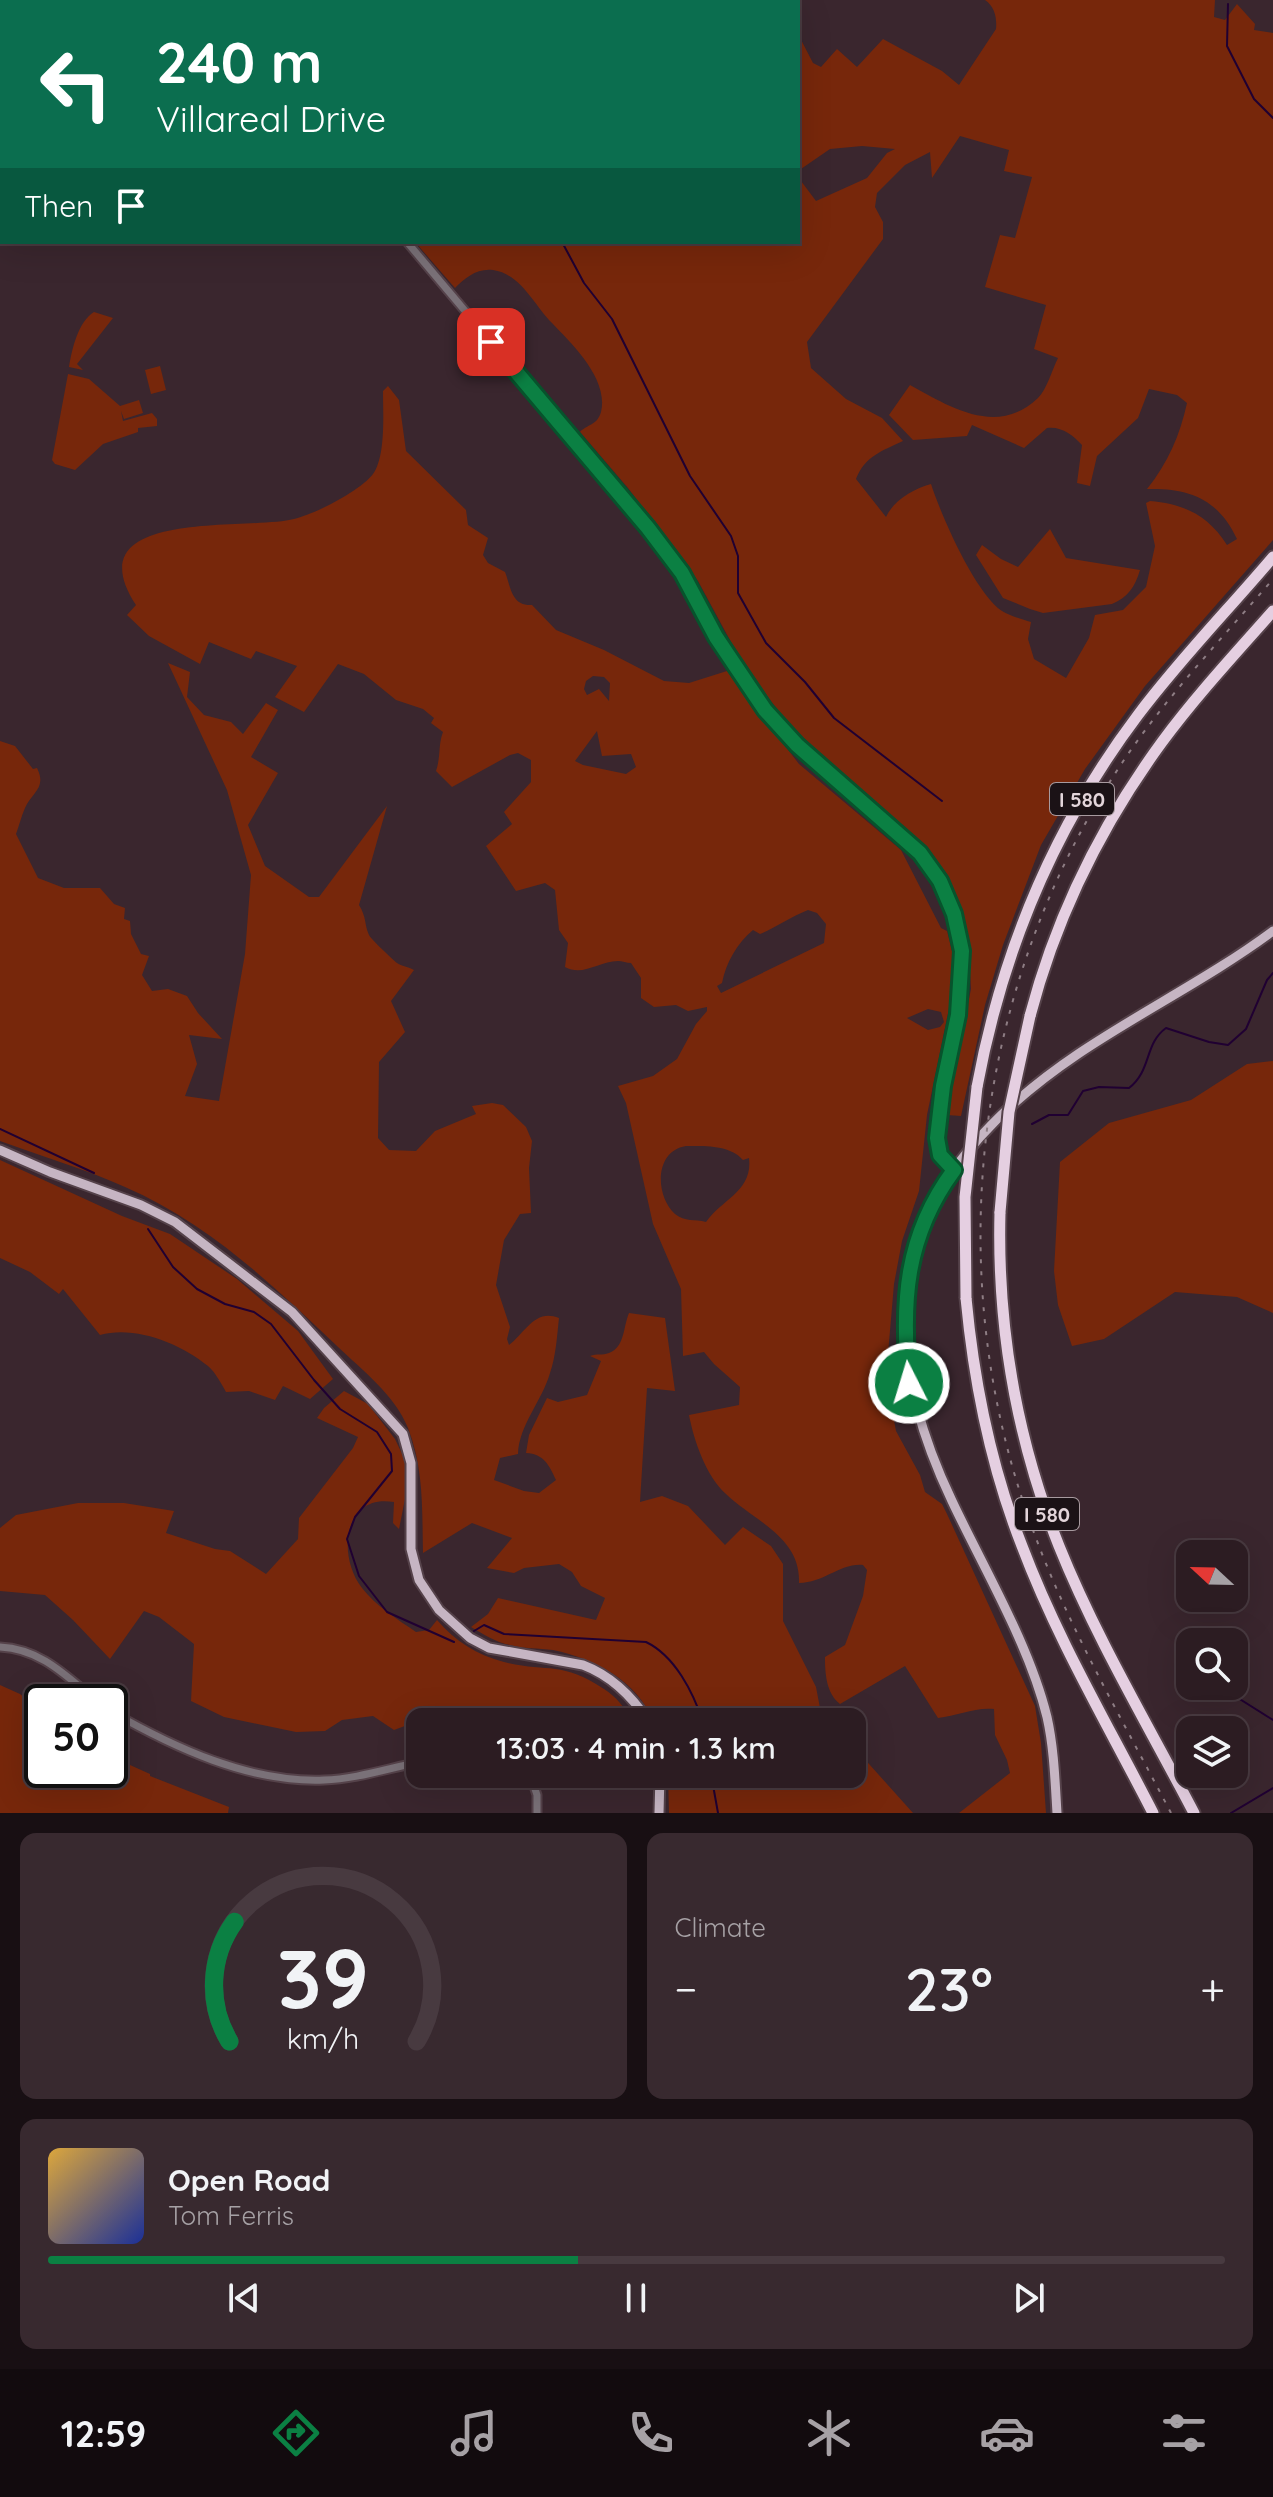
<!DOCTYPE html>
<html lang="en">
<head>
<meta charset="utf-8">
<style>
	body { margin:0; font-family:Quicksand,sans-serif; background:#38292f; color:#f1f3f6; height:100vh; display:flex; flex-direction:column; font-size:30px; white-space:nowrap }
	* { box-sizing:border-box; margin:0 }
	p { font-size:26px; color:#a6a1a5 }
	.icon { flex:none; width:44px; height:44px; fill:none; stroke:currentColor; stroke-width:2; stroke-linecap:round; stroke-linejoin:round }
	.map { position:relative; height:1813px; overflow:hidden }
	.side { display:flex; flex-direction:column; gap:20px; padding:20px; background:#180f13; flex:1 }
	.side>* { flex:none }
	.hud { position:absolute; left:0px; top:0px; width:800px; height:244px; box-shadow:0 8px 32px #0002,0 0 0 2px #483a40; background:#0b6e4f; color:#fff; overflow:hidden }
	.needle { width:52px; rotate:292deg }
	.buttons { position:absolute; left:1176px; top:1540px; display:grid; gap:16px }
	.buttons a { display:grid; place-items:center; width:72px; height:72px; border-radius:16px; background:#2c1c22; box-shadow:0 8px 32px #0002,0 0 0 2px #483a40; font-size:40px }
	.speed { position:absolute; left:24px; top:1684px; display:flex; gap:16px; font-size:40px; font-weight:700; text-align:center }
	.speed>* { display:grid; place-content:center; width:104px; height:104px; border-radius:50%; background:#2c1c22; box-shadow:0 8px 32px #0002,0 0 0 2px #483a40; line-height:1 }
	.speed .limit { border:4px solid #111; border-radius:12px; background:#fff; color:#111 }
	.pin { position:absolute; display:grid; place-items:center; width:68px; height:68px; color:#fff; margin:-34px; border-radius:16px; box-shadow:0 4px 12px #0006 }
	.me { position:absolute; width:88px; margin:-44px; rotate:355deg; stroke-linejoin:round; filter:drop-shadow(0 0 6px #0008) }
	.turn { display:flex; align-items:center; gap:28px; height:168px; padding:0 24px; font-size:36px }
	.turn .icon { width:104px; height:104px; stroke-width:2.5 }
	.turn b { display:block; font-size:56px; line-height:68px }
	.then { display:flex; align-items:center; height:76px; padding:0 24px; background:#0003; gap:16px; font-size:30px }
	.big { font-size:60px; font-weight:600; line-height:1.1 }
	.side .tile { flex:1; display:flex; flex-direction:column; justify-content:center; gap:12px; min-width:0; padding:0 28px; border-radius:16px; background:#38292f }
	.side .dial { align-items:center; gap:0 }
	.dial svg { height:208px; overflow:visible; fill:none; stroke:#483a40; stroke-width:7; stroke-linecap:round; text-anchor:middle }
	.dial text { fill:#f1f3f6; stroke:none }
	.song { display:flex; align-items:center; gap:24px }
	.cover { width:96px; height:96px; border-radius:12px; background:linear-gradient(135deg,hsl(40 70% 55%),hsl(230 70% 35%)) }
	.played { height:8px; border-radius:4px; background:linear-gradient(90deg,#0b8043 45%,#483a40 45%) }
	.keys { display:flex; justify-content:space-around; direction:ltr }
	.heat { display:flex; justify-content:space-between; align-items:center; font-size:44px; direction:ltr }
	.side .tiles { flex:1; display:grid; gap:20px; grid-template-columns:1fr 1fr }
	.tile:last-child { grid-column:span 2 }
	.trip { position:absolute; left:406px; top:1708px; width:460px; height:80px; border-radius:16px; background:#2c1c22; box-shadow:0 8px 32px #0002,0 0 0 2px #483a40; font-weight:600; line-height:80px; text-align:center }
	.tab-bar { display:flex; height:128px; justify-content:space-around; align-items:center; background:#120b0e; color:#a6a1a5 }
	.tab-bar .icon { width:56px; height:56px }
	.tab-bar .active { color:#0b8043 }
	.tab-bar b { font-size:36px; color:#f1f3f6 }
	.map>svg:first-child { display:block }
	.green { fill:#77270b; fill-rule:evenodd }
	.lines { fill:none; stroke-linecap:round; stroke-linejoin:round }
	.stream { stroke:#200032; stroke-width:2 }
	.minor-casing { stroke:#55424a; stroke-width:11 }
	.major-casing { stroke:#55424a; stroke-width:13 }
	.highway-casing { stroke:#55424a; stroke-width:15 }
	.minor { stroke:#7a7178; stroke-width:7 }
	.major { stroke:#c6b5c3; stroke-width:9 }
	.highway { stroke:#e5cfe1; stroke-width:11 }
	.rail { stroke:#8e7d84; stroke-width:2; stroke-dasharray:4 8; stroke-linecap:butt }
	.highway-bridge-casing { stroke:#55424a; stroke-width:15; stroke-linecap:butt }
	.highway-bridge { stroke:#e5cfe1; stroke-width:11 }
	.route-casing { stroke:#07532c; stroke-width:20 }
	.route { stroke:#0b8043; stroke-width:14 }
	.labels { text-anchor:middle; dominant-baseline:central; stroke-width:8; stroke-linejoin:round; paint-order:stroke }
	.shield { fill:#1b1216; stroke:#a79a9f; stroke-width:2 }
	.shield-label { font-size:20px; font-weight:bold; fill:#e3d5da }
</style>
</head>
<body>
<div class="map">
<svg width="1273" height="1813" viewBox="0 0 1273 1813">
	<rect width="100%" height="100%" fill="#3a262e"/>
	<!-- green -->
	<g class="green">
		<path d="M 0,0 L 773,0 L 775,2 L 2,2 L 2,28 Z"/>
		<path d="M 985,0 L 1215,0 L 1214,17 L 1225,20 L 1237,4 L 1255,24 L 1254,30 L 1273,33 L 1273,540 L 1145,686 L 1085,769 L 1041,845 L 1003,945 L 985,1005 L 961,1116 L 947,1115 L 946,1111 L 971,989 L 969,953 L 963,922 L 948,883 L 934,860 L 920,843 L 836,771 L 784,718 L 744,666 L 698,581 L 628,488 L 580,432 C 587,424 597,426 601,412 C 609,379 572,344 552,323 C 534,305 521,274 493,270 C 477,268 465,278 455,288 L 415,242 L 798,242 L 798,177 L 816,201 L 867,178 L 887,153 L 895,149 L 862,146 L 830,149 L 798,171 L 798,34 L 813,63 L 821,67 L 837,49 L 857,67 L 883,39 L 942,71 L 959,85 L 996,29 C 997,18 995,7 985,0 ZM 960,136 L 1009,150 L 1004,171 L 1032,177 L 1015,238 L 1000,235 L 985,287 L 1046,305 L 1034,349 L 1058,358 C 1052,370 1047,389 1038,398 C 997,437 950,407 910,385 L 889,415 L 913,440 L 967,436 L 972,425 L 1024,448 L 1047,428 C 1061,426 1073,435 1082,445 L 1077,483 L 1090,486 L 1097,456 L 1138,418 L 1149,389 L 1177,395 L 1187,403 C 1180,435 1168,463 1147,489 C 1190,488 1218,499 1237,539 L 1227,545 C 1208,515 1184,504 1150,501 L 1146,503 L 1155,546 L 1146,587 L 1123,610 L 1095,615 L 1089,638 L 1066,678 L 1034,659 L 1028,639 L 1031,622 C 1022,619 1010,616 1002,611 C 975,593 941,515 931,484 C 913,489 894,500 886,517 L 856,479 C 865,456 882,451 903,441 L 882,418 L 846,399 L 811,368 L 807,342 L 883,239 L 883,222 L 875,207 L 877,193 L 905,165 L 930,152 L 932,178 Z"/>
		<path d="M 94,312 L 113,318 L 77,364 L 83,370 L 69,367 C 72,349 78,322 94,312 Z"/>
		<path d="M 160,366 L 166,390 L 151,394 L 145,370 Z"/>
		<path d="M 68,374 L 89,379 L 120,406 L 139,400 L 143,413 L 124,419 L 121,411 L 123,421 L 152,413 L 157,419 L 157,426 L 138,428 L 138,432 L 103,444 L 75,470 L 55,464 L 52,460 Z"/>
		<path d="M 388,386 L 399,400 L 406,451 L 466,510 L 468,525 L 488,538 L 483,555 L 488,563 L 505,572 C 511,587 511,606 532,605 L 556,630 L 604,650 L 664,681 L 689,683 L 727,671 L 799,764 L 901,850 L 941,928 L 947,931 L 952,951 L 953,989 L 927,1115 L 919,1191 L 902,1241 L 894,1284 L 886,1377 L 896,1431 L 920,1475 L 925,1492 L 942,1504 L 947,1514 L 1035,1706 L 1041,1743 L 1046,1813 L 959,1813 L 1010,1773 L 1007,1760 L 995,1735 L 994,1709 C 975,1707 957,1716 938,1718 L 905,1666 L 840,1704 C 826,1693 825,1673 825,1657 L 845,1645 L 863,1596 L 867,1570 L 863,1565 C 840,1563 824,1583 799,1583 C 801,1537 754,1521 726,1494 C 706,1476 694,1441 689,1415 L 739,1405 L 740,1387 L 714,1364 L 704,1352 L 683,1356 L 681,1289 L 653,1224 L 626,1103 L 618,1086 L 653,1076 L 677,1059 L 696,1024 L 707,1011 L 707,1007 L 688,1011 L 676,1005 L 654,1007 L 641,998 L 641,978 L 631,963 C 627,963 622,961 618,961 C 599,961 583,977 565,967 L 568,943 L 559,930 L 555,890 L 545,883 L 516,891 L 486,846 L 512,824 L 504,812 L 531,782 L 531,760 L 518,753 L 510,755 L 452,787 L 436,771 C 441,756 438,745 443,732 L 431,723 L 434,718 L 423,709 L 396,700 L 364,674 L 338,664 L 304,712 L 275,697 L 297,666 L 256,651 L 251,659 L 209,642 L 200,664 L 149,636 L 127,615 L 136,605 C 72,507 248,531 294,519 C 315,514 360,491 373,474 C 386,456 383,413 383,391 ZM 593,676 L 604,677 L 610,683 L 609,701 L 599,689 L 587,695 L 584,689 L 586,681 ZM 597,731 L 602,756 L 631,754 L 636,767 L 626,774 L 583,765 L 575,761 ZM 808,910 L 817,913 L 826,924 L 824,943 L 721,993 L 717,986 L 722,983 C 726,963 737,943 753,930 L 760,934 C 777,927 790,917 808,910 ZM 928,1009 L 941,1012 L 944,1022 L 940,1027 L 928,1030 L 907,1018 ZM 686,1146 C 706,1146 730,1145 743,1160 L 749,1158 C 753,1191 722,1199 706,1222 C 695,1219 685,1222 675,1214 C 655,1196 654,1151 686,1146 Z"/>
		<path d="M 1050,529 L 1066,558 L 1140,570 C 1135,587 1128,597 1112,604 L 1043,613 L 1030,609 L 1003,598 L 976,555 L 982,545 L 1001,559 L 1018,567 Z"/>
		<path d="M 168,663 L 190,672 L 187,697 L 204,715 L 231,722 L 243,734 L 266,703 L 278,710 L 251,757 L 278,773 L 248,825 L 265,866 L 309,897 L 319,897 L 387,806 L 359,905 C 367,918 364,924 369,935 C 370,938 393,960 397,963 C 401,966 409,967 414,970 L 391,1001 L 405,1032 L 379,1062 L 378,1138 L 389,1150 L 416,1151 L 435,1131 L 476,1114 L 472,1106 L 492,1103 L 503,1105 L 526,1127 L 532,1141 L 529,1168 L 531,1213 L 520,1214 L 504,1240 L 496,1285 L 510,1327 L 507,1339 L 509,1345 C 525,1333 535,1308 559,1318 C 557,1336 556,1356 550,1373 C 542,1401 519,1425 518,1454 L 500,1458 L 494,1480 L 524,1491 L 539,1493 L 556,1480 C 549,1465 544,1454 526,1453 L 529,1435 L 547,1398 L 558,1402 L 587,1395 L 601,1361 L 590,1356 C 597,1353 602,1356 609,1353 C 625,1347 623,1327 629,1313 L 665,1318 L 675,1391 L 647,1388 L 640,1502 L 662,1496 L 688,1506 L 725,1545 L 743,1527 L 771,1546 L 783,1564 L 783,1621 L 816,1687 L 820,1708 L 832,1722 L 654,1722 C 636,1680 596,1659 553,1650 C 538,1648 524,1649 510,1645 C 495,1642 483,1634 471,1627 L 488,1614 L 498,1598 L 596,1620 L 605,1598 L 581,1586 L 572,1572 L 559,1564 L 524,1568 L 514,1573 L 487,1568 L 512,1538 L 472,1523 L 423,1553 C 422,1510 424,1469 408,1428 C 395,1395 362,1370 337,1346 C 273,1285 208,1223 125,1187 C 85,1169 41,1156 0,1141 L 0,741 L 15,746 L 33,769 L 37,768 C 47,788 32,792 25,808 C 21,817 19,826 16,834 L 38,878 L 64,888 L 100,888 L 114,904 L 125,908 L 124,919 L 130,921 L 131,934 L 141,954 L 149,956 L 142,975 L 152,991 L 168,989 L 187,996 L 198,1013 L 222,1039 L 189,1035 L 197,1064 L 185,1096 L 219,1101 L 245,954 L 251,875 L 227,790 Z"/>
		<path d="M 1273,1061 L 1273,1313 L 1237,1297 L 1175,1292 L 1104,1339 L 1072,1346 L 1058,1305 L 1054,1271 L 1060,1162 L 1109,1123 L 1191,1100 L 1247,1064 Z"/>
		<path d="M 0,1160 L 122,1216 L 170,1234 L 237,1279 L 298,1331 L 333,1379 L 310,1399 L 283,1386 L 275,1400 L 249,1391 L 226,1392 C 221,1383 215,1372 208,1366 C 180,1343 134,1325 100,1335 L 63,1289 L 59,1294 L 30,1272 L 0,1258 Z"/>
		<path d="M 344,1391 L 368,1404 L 395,1439 L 405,1460 L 405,1499 L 399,1529 L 393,1523 L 394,1502 C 343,1493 337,1556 362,1588 C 376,1606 397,1619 416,1632 L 429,1630 L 437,1620 C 455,1641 477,1655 504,1662 C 547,1673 561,1660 604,1689 C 616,1697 626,1707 630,1722 L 576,1722 L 557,1711 L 487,1711 L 437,1714 L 394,1730 L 373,1716 L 342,1720 L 325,1731 L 296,1732 L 224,1717 L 191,1701 L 194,1644 L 159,1617 L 144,1611 L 110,1659 L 73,1620 L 45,1595 L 0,1591 L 0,1528 L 16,1515 L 78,1503 L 124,1503 L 174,1511 L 166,1533 L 215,1549 L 230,1551 L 266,1574 L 298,1539 L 299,1518 L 353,1448 L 358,1437 L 317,1418 L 324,1408 Z"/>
		<path d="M 0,1685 L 20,1694 L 42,1712 L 42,1770 L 110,1770 L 110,1756 L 150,1774 L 150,1776 L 229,1807 L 228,1813 L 0,1813 Z"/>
		<path d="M 852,1745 L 913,1813 L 669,1813 L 668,1774 L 852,1774 Z"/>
	</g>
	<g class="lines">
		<!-- stream -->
		<g class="stream">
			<path d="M 303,0 L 306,2"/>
			<path d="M 1228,4 L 1227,46 L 1254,99 L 1273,118"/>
			<path d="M 562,242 L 584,283 L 612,319 L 690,476 L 731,536 L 738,556 L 738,593 L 766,643 L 805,682 L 834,718 L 942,801"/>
			<path d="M 1032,1124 L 1049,1115 L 1068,1115 L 1083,1091 L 1099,1087 L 1129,1088 C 1152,1070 1144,1044 1166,1028 L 1209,1042 L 1228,1045 L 1246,1029 L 1267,980 L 1273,973"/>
			<path d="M 0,1129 L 94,1173"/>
			<path d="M 148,1229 L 173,1267 L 197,1289 L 225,1304 L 254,1312 L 271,1324 L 314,1380 L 340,1409 L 377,1432 L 391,1454 L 392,1471 L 355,1517 L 347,1539 L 359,1576 L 387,1612 L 454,1642"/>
			<path d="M 474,1631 L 484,1625 L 504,1634 L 646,1642 C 675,1656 693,1692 703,1722"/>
			<path d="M 1219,1686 L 1273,1720"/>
			<path d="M 711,1774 L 718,1813"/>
			<path d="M 1231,1813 L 1273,1788"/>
		</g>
		<!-- minor casing -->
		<g class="minor-casing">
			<g id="minor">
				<path d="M 0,161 L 2,162"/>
				<path d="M 407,242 L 648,528 L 682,573 L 716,637 L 765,710 L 797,745 L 920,853 L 940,881 L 954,914 L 962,951 L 958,1015 L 943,1086 L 937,1138 L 940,1155 L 954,1170"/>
				<path d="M 0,1647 C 42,1649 67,1677 98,1702"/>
				<path d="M 110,1711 C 173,1747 249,1783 324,1780 C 356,1779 389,1768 420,1762"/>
				<path d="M 530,1774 L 537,1795 L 537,1813"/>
			</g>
		</g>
		<!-- major casing -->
		<g class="major-casing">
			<g id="major">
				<path d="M 0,1150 L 50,1172 L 141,1205 L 175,1222 L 292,1312 L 403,1434 L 411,1463 L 411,1549 L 419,1580 L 439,1610 L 470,1638 L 489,1648 L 583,1665 C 612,1676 632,1696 649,1722"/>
				<path d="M 659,1813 L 660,1774"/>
				<path d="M 1057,1813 C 1055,1781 1054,1748 1047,1717 C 1029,1644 984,1569 952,1501 C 860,1308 903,1172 1078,1054 C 1142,1011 1211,977 1273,931"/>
			</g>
		</g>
		<!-- highway casing -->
		<g class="highway-casing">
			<g id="highway">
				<path d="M 1030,1016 C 1056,917 1102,824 1162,742 C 1196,696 1235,654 1273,611"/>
				<path d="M 977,1087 C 1002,952 1055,825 1138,715 C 1180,659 1228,610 1273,557"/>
				<path d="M 1000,1212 C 997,1326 1017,1440 1059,1546 C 1096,1638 1148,1725 1194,1813"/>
				<path d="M 966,1298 C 974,1383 991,1467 1022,1546 C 1057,1639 1108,1725 1153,1813"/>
			</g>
		</g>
		<!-- minor -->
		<use href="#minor" class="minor"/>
		<!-- major -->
		<use href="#major" class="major"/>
		<!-- highway -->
		<use href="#highway" class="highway"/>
		<!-- rail -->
		<path class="rail" d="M 1171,1813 C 1121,1717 1065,1622 1029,1519 C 941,1271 974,989 1118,769 C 1163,700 1220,641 1273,579"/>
		<!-- highway-bridge casing -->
		<g class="highway-bridge-casing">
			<g id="highway-bridge">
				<path d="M 1000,1212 L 1009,1112 L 1030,1016"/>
				<path d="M 966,1298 L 965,1197 L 977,1087"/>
			</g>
		</g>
		<!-- highway-bridge -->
		<use href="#highway-bridge" class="highway-bridge"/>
	</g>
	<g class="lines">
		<!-- route casing -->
		<g class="route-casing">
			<path id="route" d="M 491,342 L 648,528 L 682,573 L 716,637 L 765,710 L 797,745 L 920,853 L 940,881 L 954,914 L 962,951 L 958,1015 L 943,1086 L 937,1138 L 940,1155 L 954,1170 C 905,1236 901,1303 909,1383"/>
		</g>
		<!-- route -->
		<use href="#route" class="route"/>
	</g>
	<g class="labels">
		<!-- shield labels -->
		<g class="shield">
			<rect x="1050" y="783" width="64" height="32" rx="6"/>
			<rect x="1015" y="1498" width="64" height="32" rx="6"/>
		</g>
		<g class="shield-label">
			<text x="1082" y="799">I 580</text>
			<text x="1047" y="1514">I 580</text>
		</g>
	</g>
</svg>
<div class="buttons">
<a><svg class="needle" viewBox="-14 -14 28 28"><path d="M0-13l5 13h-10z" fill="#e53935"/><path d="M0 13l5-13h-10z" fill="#a6a1a5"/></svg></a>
<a><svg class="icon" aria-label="search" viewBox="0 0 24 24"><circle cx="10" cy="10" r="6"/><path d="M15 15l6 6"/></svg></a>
<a><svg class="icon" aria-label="layers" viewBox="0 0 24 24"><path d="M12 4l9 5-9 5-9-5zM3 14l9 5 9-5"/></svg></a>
</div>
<div class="speed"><div class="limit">50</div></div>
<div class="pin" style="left:491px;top:342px;background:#d93025"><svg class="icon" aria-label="arrive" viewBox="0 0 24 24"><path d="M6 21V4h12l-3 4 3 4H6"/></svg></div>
<svg class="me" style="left:909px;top:1383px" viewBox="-20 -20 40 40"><circle r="17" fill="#0b8043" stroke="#fff" stroke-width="3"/><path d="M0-11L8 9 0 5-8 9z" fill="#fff"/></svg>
<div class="trip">13:03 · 4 min · 1.3 km</div>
<div class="hud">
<div class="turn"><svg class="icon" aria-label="left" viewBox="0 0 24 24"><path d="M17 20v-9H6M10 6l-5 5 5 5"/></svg><div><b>240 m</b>Villareal Drive</div></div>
<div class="then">Then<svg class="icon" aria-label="arrive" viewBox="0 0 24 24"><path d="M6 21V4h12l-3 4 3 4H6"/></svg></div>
</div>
</div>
<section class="side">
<div class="tiles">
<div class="tile dial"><svg viewBox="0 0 100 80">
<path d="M14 69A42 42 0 1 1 86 69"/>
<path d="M14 69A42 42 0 0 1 16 23" stroke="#0b8043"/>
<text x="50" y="56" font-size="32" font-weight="700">39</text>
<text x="50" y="72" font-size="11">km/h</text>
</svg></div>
<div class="tile"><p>Climate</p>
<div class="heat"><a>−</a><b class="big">23°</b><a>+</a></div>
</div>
<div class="tile">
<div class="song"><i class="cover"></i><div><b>Open Road</b><p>Tom Ferris</p></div></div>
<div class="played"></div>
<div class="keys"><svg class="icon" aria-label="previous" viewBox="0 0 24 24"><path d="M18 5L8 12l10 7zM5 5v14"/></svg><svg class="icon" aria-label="pause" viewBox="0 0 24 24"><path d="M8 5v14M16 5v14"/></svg><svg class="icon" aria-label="next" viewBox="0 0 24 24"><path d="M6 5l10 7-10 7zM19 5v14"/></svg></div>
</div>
</div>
</section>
<nav class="tab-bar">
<b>12:59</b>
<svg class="icon active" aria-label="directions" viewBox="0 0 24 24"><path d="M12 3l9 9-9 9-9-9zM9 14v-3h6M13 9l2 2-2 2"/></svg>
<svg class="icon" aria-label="music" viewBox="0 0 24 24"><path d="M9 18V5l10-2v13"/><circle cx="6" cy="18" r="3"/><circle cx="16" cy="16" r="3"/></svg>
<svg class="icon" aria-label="phone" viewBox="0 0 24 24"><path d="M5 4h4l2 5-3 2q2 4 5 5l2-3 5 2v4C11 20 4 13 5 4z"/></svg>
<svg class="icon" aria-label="climate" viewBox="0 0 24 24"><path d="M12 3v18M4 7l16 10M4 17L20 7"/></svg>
<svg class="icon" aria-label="car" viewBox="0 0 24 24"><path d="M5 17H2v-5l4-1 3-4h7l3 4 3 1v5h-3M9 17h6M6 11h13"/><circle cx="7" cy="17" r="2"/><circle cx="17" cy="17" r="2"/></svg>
<svg class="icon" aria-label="filters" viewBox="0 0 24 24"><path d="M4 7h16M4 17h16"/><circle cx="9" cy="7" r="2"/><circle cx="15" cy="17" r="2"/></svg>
</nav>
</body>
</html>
